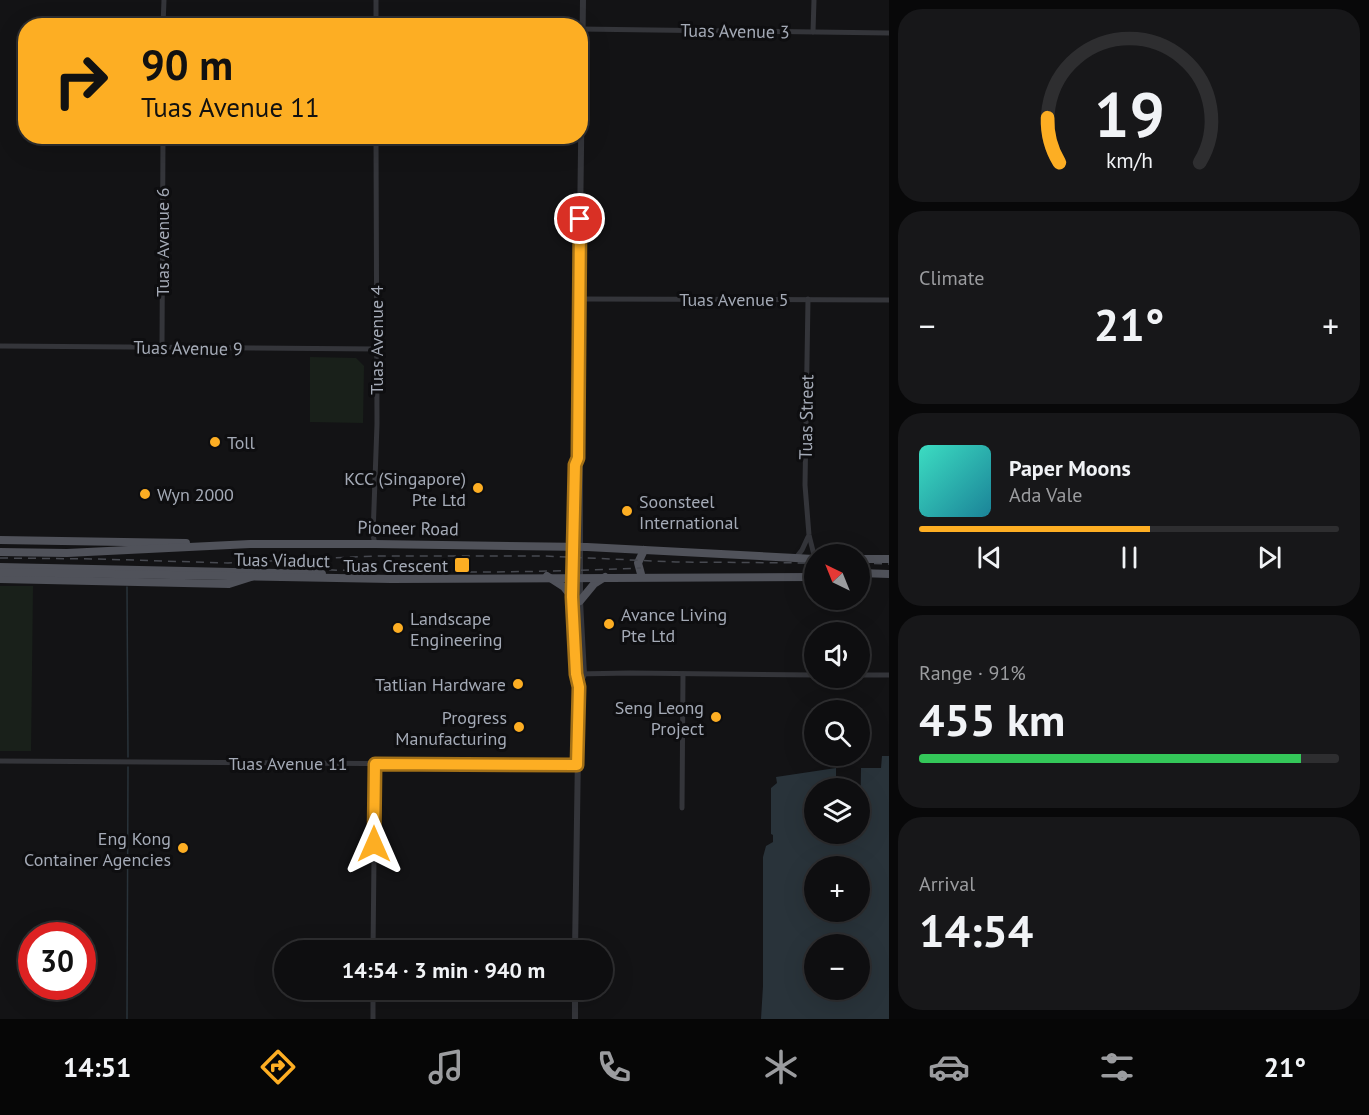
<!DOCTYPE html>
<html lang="en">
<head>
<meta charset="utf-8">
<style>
	body { margin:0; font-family:"PT Sans",sans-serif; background:#171719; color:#f1f3f6; height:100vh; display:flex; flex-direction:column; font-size:22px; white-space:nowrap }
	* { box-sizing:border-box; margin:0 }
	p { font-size:20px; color:#9b9c9f }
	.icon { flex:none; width:33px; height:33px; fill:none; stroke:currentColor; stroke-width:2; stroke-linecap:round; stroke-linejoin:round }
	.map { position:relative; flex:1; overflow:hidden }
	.sheet { display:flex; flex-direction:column; gap:9px; padding:9px; background:#080809; width:480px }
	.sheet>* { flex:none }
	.top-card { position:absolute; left:18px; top:18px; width:570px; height:126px; border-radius:24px; box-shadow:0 6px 24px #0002,0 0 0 2px #2e2e30; background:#fdae23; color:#111; overflow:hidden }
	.needle { width:39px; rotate:317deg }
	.fabs { position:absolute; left:804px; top:544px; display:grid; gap:12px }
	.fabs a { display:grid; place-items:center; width:66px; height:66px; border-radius:50%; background:#0e0e10; box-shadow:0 6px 24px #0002,0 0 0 2px #2e2e30; font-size:30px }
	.speed { position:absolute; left:18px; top:922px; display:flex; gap:12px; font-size:30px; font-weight:700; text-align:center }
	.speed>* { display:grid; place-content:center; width:78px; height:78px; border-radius:50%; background:#0e0e10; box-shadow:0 6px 24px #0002,0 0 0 2px #2e2e30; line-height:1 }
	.speed .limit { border:9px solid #d22; background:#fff; color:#111 }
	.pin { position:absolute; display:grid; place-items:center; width:51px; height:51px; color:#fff; margin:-26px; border:3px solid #fff; border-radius:50%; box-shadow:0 2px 6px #0007 }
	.me { position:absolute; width:66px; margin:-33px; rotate:0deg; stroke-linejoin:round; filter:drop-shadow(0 0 4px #0008) }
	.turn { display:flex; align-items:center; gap:21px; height:126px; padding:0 24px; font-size:27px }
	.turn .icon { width:78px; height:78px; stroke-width:2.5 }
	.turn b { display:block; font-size:42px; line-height:51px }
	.big { font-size:45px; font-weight:700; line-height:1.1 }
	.sheet .tile { flex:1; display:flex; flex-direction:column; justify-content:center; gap:9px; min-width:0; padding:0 21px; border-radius:24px; background:#171719 }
	.sheet .dial { align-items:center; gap:0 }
	.dial svg { height:156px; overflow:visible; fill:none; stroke:#2e2e30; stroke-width:7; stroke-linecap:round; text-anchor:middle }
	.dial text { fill:#f1f3f6; stroke:none }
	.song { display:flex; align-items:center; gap:18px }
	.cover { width:72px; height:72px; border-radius:9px; background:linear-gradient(135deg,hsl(170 70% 55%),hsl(190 70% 35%)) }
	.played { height:6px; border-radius:3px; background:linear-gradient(90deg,#fdae23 55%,#2e2e30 55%) }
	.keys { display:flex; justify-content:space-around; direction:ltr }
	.heat { display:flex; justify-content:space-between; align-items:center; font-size:33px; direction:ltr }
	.charge { height:9px; border-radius:4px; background:linear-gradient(90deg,#34c759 91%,#2e2e30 0) }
	.trip { position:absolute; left:274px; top:940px; width:339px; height:60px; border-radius:30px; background:#0e0e10; box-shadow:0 6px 24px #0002,0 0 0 2px #2e2e30; font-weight:700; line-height:60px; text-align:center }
	.tab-bar { display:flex; height:96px; justify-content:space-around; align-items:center; background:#060606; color:#9b9c9f }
	.tab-bar .icon { width:42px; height:42px }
	.tab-bar .active { color:#fdae23 }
	.tab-bar b { font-size:27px; color:#f1f3f6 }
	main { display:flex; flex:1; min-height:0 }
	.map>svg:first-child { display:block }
	.green { fill:#19201a }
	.water { fill:#29333a; fill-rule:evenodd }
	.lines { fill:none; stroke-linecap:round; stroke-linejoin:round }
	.stream { stroke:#29333a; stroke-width:1.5 }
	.minor { stroke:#34353a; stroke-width:5 }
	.tertiary { stroke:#34353a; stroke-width:6 }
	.primary { stroke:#50525a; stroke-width:8 }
	.rail { stroke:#474950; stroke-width:1.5; stroke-dasharray:8 6; stroke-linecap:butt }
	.primary-bridge { stroke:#50525a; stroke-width:8 }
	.route-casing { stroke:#a47117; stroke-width:15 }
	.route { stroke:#fdae23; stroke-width:10 }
	.poi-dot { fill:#fdae23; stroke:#0e0e10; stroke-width:2 }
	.labels { text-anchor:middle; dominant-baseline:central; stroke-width:6; stroke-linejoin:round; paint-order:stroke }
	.street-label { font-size:18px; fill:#a4aab6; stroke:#0e0e10 }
	.poi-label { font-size:18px; fill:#a4aab6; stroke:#0e0e10; text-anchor:end }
</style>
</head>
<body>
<main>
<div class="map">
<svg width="889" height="1019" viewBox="0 0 889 1019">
	<rect width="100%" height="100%" fill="#131315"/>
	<!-- green -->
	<g class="green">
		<path d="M 310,357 L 356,358 L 364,366 L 363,423 L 310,422 Z"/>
		<path d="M 0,586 L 33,586 L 31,751 L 0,751 Z"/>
	</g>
	<!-- water -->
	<path class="water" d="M 882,756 L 889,756 L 889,1019 L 761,1019 L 763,986 L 763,857 L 766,846 L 773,842 L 773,835 L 771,834 L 771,788 L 777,783 L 776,777 L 836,768 L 836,789 L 814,789 L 814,834 L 860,834 L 861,768 L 881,768 ZM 814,867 L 860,867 L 860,912 L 814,912 ZM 814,945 L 860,945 L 860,990 L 814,990 Z"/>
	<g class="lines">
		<!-- stream -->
		<g class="stream">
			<path d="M 127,587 L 128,757"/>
			<path d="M 127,1019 L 128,767"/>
		</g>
		<!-- minor -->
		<g class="minor">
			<path d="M 163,26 L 164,0"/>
			<path d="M 376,26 L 376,0"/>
			<path d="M 580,29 L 889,33"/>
			<path d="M 813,32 L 814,0"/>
			<path d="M 579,299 L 889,300"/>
			<path d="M 808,299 L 805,485 L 809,535 L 814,555"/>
			<path d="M 0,346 L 376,349"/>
			<path d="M 162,348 L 163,136"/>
			<path d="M 375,544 L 373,535 L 377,424 L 376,136"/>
			<path d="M 795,559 L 802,550 L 808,537"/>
			<path d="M 576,674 L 630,673 L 814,675"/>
			<path d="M 860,675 L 889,675"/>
			<path d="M 0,761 L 577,765"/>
			<path d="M 682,808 L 683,674"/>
			<path d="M 373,951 L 375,764"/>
			<path d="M 373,990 L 373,1019"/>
		</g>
		<!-- tertiary -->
		<g class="tertiary">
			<path d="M 579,687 L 584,674 L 580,601 L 580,464 L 577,451 L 583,0"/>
			<path d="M 575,951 L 579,687 L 576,674 L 572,597 L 575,465 L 577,458"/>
			<path d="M 575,1019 L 575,990"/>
		</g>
		<!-- primary -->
		<g class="primary">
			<path d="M 0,540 L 186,543"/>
			<path d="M 0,552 L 67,553 L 250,544 L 375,544 L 587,547 L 814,559"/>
			<path d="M 860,559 L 889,559"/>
			<path d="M 0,567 L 322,574"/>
			<path d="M 860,573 L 889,574"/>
			<path d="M 641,574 L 638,563 L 644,550"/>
			<path d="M 547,576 L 564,587 L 572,597"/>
			<path d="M 0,579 L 229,584 L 251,577"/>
			<path d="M 580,601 L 594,584 L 605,577"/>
		</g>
		<!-- rail -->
		<g class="rail">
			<path d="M 0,558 L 98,559 L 228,563 L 375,556 L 545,556 L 676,562 L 814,563"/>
			<path d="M 860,563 L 889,564"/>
			<path d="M 287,568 C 405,574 523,573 641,568"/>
		</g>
		<!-- primary-bridge -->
		<path class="primary-bridge" d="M 0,572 L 391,579 L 814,577"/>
	</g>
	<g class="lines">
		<!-- route casing -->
		<g class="route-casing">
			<path id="route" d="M 374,844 L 375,764 L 577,765 L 579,687 L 576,674 L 572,597 L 575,465 L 578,458 L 580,219"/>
		</g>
		<!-- route -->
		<use href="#route" class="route"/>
	</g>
	<!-- markers -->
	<g class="poi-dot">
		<circle cx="215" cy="442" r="6"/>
		<circle cx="478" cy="488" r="6"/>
		<circle cx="145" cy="494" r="6"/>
		<circle cx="627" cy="511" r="6"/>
		<rect x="454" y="557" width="16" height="16" rx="3"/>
		<circle cx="609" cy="624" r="6"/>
		<circle cx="398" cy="628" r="6"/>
		<circle cx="518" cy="684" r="6"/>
		<circle cx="716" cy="717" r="6"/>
		<circle cx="519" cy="727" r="6"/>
		<circle cx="183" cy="848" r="6"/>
	</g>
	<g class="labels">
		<!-- street labels -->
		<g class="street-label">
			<text transform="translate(735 31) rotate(1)">Tuas Avenue 3</text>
			<text transform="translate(162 242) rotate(-90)">Tuas Avenue 6</text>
			<text x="734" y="299">Tuas Avenue 5</text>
			<text transform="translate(376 340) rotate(-90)">Tuas Avenue 4</text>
			<text transform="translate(188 348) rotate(1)">Tuas Avenue 9</text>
			<text transform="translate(806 417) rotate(-89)">Tuas Street</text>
			<text transform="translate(408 528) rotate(1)">Pioneer Road</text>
			<text transform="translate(282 560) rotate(1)">Tuas Viaduct</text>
			<text x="288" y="763">Tuas Avenue 11</text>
		</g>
		<!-- poi labels -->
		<g class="poi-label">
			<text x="227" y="442" text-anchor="start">Toll</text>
			<text x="466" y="478">KCC (Singapore)<tspan x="466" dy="21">Pte Ltd</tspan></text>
			<text x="157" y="494" text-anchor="start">Wyn 2000</text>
			<text x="639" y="501" text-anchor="start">Soonsteel<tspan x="639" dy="21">International</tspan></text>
			<text x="448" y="565">Tuas Crescent</text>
			<text x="621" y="614" text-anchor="start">Avance Living<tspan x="621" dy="21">Pte Ltd</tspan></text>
			<text x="410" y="618" text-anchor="start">Landscape<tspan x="410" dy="21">Engineering</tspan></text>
			<text x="506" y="684">Tatlian Hardware</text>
			<text x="704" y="707">Seng Leong<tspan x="704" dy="21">Project</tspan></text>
			<text x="507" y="717">Progress<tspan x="507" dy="21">Manufacturing</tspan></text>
			<text x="171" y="838">Eng Kong<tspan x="171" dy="21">Container Agencies</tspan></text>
		</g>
	</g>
</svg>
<div class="fabs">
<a><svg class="needle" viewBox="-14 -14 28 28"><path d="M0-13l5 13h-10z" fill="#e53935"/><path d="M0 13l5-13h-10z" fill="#9b9c9f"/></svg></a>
<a><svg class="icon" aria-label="sound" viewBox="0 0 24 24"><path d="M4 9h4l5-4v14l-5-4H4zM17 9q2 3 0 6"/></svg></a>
<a><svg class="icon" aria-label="search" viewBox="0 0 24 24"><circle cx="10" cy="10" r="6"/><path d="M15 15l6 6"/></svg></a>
<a><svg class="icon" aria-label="layers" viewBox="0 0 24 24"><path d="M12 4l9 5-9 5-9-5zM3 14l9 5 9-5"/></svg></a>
<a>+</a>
<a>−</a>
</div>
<div class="speed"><div class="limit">30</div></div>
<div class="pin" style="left:580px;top:219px;background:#d93025"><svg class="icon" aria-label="arrive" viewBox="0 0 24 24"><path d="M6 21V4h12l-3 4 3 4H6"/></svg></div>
<svg class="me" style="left:374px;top:844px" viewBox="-20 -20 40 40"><path d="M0-17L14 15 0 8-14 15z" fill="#fdae23" stroke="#fff" stroke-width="4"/></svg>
<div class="trip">14:54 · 3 min · 940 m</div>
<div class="top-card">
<div class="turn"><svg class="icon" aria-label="right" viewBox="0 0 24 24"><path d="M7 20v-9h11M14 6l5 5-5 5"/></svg><div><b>90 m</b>Tuas Avenue 11</div></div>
</div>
</div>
<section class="sheet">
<div class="tile dial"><svg viewBox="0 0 100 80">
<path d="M14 69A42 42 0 1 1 86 69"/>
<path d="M14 69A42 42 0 0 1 8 46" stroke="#fdae23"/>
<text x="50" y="56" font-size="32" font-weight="700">19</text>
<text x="50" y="72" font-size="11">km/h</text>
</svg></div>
<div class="tile"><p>Climate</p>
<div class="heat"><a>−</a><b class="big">21°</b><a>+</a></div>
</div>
<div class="tile">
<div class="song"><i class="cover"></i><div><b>Paper Moons</b><p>Ada Vale</p></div></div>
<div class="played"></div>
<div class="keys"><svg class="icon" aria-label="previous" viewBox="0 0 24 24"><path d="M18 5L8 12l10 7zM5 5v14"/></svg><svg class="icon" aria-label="pause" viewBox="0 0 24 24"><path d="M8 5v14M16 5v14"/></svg><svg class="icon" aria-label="next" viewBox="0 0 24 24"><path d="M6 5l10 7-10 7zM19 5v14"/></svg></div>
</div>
<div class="tile"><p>Range · 91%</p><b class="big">455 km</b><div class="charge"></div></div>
<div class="tile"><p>Arrival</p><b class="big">14:54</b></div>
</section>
</main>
<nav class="tab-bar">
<b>14:51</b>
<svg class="icon active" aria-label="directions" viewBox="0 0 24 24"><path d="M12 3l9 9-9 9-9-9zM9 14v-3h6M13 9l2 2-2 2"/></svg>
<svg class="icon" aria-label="music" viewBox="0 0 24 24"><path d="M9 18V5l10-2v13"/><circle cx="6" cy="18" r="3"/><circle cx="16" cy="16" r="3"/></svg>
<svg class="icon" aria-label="phone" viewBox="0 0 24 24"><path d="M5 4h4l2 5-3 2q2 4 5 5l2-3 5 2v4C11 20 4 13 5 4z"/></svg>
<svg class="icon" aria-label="climate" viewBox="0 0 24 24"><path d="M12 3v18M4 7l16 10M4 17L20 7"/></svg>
<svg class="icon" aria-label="car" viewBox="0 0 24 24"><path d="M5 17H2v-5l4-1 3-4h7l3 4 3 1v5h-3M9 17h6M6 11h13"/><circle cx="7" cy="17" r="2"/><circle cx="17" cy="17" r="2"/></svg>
<svg class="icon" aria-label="filters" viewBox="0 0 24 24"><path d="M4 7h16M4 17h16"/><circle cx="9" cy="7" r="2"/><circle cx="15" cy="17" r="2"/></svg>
<b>21°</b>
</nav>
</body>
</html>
